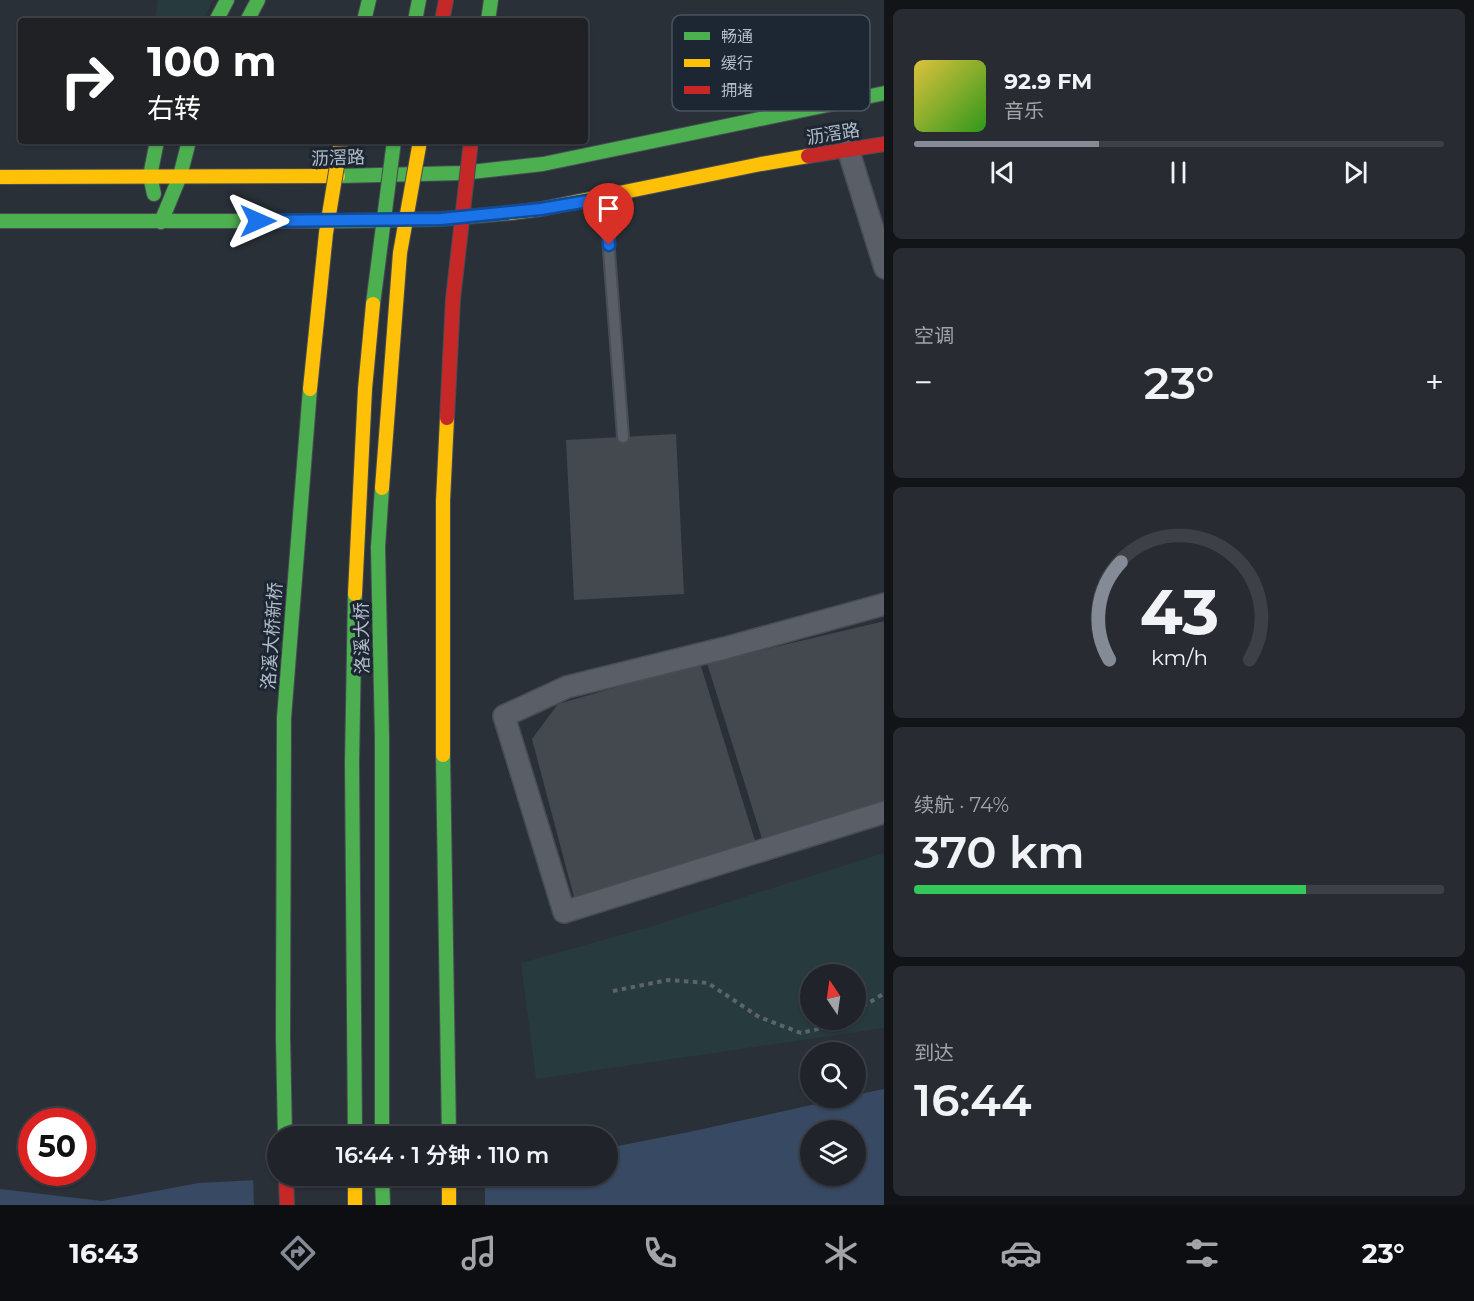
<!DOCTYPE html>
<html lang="zh">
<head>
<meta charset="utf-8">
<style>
	body { margin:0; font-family:Montserrat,"Noto Sans SC",sans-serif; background:#282c32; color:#f1f3f6; height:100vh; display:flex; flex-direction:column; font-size:22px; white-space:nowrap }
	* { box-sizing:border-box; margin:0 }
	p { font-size:20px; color:#a2a4a8 }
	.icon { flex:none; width:33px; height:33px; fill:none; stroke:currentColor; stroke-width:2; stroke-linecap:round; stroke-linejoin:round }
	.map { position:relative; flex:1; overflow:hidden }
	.sheet { display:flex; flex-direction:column; gap:9px; padding:9px; background:#121417; width:590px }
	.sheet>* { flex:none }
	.guide { position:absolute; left:18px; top:18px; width:570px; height:126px; border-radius:6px; box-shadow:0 2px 4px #0004,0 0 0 2px #3d4147; background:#202124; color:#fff; overflow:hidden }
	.needle { width:39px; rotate:347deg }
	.tools { position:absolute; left:800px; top:964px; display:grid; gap:12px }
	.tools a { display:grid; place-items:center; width:66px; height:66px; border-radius:50%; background:#20242a; box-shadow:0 2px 4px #0004,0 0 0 2px #3d4147; font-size:30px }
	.speed { position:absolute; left:18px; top:1108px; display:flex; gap:12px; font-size:30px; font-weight:700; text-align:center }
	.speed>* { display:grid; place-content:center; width:78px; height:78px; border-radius:50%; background:#20242a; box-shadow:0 2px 4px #0004,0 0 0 2px #3d4147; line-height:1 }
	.speed .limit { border:9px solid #d22; background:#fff; color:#111 }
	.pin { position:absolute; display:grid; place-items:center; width:51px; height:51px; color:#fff; margin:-62px -26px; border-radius:50% 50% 50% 0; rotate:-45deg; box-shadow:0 0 6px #0007 }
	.pin .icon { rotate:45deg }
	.me { position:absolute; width:66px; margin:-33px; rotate:90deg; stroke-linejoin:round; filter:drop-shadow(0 0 4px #0008) }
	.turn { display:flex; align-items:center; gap:21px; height:126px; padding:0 30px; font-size:27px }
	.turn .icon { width:78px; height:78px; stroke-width:2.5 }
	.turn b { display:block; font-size:42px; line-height:51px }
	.big { font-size:45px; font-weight:600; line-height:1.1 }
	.sheet .tile { flex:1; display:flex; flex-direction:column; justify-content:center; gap:9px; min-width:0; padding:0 21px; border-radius:9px; background:#282c32 }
	.sheet .dial { align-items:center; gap:0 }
	.dial svg { height:156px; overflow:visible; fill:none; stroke:#3d4147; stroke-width:7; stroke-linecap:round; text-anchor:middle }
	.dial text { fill:#f1f3f6; stroke:none }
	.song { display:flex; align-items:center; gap:18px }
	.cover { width:72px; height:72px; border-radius:9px; background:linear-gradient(135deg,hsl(50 70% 55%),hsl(110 70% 35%)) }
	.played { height:6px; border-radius:3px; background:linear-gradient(90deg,#848b96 35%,#3d4147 35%) }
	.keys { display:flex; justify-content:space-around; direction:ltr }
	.heat { display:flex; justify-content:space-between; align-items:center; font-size:33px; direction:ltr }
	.charge { height:9px; border-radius:4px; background:linear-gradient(90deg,#34c759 74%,#3d4147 0) }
	.trip { position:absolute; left:267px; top:1126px; width:351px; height:60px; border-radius:30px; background:#20242a; box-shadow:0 2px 4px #0004,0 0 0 2px #3d4147; font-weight:600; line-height:60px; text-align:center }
	.dock { display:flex; height:96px; justify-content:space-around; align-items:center; background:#0d0e11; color:#a2a4a8 }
	.dock .icon { width:42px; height:42px }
	.dock .current { color:#848b96 }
	.dock b { font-size:27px; color:#f1f3f6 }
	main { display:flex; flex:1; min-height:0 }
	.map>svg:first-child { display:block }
	.green { fill:#273a3e; fill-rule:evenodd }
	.water { fill:#384963; fill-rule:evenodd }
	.pier { fill:#2a3038 }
	.building { fill:#444950 }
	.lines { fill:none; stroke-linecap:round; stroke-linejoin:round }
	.lane-casing { stroke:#484c53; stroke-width:14 }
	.street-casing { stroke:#484c53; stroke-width:24 }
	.fast-casing { stroke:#484c53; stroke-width:16 }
	.slow-casing { stroke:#484c53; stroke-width:16 }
	.jam-casing { stroke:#484c53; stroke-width:16 }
	.path { stroke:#5d636a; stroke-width:4; stroke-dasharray:4.5 4.5; stroke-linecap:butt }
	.lane { stroke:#5a5e66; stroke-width:10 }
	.street { stroke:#5a5e66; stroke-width:21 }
	.fast { stroke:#4caf50; stroke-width:14 }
	.slow { stroke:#ffc107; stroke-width:14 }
	.jam { stroke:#c62828; stroke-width:14 }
	.fast-bridge-casing { stroke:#474c53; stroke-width:16; stroke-linecap:butt }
	.slow-bridge-casing { stroke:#474c53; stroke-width:16; stroke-linecap:butt }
	.jam-bridge-casing { stroke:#474c53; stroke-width:16; stroke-linecap:butt }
	.fast-bridge { stroke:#4caf50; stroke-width:14 }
	.slow-bridge { stroke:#ffc107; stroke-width:14 }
	.jam-bridge { stroke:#c62828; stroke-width:14 }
	.route-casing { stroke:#114b97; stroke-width:15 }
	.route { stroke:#1a73e8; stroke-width:10 }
	.labels { text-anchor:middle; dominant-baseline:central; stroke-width:6; stroke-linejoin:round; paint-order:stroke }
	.street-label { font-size:18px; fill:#b4bcc9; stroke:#1d2633 }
	.key { fill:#1d2633; stroke:#4a5360; stroke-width:1.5 }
	.key-label { font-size:16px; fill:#b4bcc9 }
</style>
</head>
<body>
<main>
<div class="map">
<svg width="885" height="1205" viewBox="0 0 885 1205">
	<rect width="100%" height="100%" fill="#2a3038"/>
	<!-- green -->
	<g class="green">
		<path d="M 158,0 L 213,0 L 202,21 L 155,21 Z"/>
		<path d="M 884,853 L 884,1028 L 536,1079 L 521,963 L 646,928 ZM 810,975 L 855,975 L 855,1020 L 810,1020 Z"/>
	</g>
	<!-- water -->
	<path class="water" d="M 884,1089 L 884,1205 L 0,1205 L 0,1189 L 102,1201 L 199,1183 L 337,1176 L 608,1176 L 608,1148 L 689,1132 L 843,1098 L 855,1098 L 855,1095 ZM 810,1131 L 855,1131 L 855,1176 L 810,1176 Z"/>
	<!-- pier -->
	<path class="pier" d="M 278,1176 L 485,1176 L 485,1205 L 254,1205 L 253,1177 Z"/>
	<!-- building -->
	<g class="building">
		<path d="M 676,434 L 684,594 L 574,600 L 566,440 Z"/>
		<path d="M 885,621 L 885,802 L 763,842 L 707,663 Z"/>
		<path d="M 700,663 L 756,844 L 574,897 L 532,739 L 558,704 Z"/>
	</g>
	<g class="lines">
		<!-- lane casing -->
		<g class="lane-casing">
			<path id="lane" d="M 605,198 L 623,437"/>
		</g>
		<!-- street casing -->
		<g class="street-casing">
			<g id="street">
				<path d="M 848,149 L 885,268"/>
				<path d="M 885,604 L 725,648 L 567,687 L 504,716 L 564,912 L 885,812"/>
			</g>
		</g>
		<!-- fast casing -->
		<g class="fast-casing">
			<g id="fast">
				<path d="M 216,21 L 227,0"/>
				<path d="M 247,21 L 258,0"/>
				<path d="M 364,21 L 369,0"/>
				<path d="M 415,21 L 419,0"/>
				<path d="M 488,21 L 491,0"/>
				<path d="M 338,176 L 462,173 L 543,164 L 885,93"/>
				<path d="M 154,194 L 150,176 L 157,141"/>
				<path d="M 0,221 L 344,221 L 441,219 L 510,213"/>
				<path d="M 161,222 L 180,176 L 189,141"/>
				<path d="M 382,1176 L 383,1205"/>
			</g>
		</g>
		<!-- slow casing -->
		<g class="slow-casing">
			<g id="slow">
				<path d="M 0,177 L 338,176"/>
				<path d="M 510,213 L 541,209 L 761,164 L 808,156"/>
				<path d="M 355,1176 L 355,1205"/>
				<path d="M 449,1176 L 449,1205"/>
			</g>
		</g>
		<!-- jam casing -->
		<g class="jam-casing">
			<g id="jam">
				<path d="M 442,21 L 446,0"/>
				<path d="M 808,156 L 885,144"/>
				<path d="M 286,1176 L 287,1205"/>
			</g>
		</g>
		<!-- path -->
		<g class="path">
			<path d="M 613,991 L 668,980 L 708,983 L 759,1017 L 801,1033 L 835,1025 L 842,1020"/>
			<path d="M 855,1011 L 885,993"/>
		</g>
		<!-- lane -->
		<use href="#lane" class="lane"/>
		<!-- street -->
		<use href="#street" class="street"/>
		<!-- fast -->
		<use href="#fast" class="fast"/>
		<!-- slow -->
		<use href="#slow" class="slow"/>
		<!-- jam -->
		<use href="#jam" class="jam"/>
		<!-- fast-bridge casing -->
		<g class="fast-bridge-casing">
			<g id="fast-bridge">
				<path d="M 373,304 L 394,141"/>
				<path d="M 355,594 L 352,763 L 355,1137"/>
				<path d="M 443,755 L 449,1137"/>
				<path d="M 285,1137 L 283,1037 L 284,718 L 310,389"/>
				<path d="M 382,1137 L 382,738 L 378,547 L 382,488"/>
			</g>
		</g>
		<!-- slow-bridge casing -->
		<g class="slow-bridge-casing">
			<g id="slow-bridge">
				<path d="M 310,389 L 326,233 L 341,141"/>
				<path d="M 382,488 L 400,253 L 420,141"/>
				<path d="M 355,594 L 365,389 L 373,304"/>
				<path d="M 443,755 L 443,501 L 447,418"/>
			</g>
		</g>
		<!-- jam-bridge casing -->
		<g class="jam-bridge-casing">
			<path id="jam-bridge" d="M 447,418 L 453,299 L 471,141"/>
		</g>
		<!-- fast-bridge -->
		<use href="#fast-bridge" class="fast-bridge"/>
		<!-- slow-bridge -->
		<use href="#slow-bridge" class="slow-bridge"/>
		<!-- jam-bridge -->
		<use href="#jam-bridge" class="jam-bridge"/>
	</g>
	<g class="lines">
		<!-- route casing -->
		<g class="route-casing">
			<path id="route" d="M 258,221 L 441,219 L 541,209 L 605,198 L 609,245"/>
		</g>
		<!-- route -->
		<use href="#route" class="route"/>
	</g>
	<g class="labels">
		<!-- street labels -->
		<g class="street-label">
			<text transform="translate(833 134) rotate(-9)">沥滘路</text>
			<text transform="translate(338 158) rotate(-2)">沥滘路</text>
			<text transform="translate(272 636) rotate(-86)">洛溪大桥新桥</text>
			<text transform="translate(362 638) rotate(-91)">洛溪大桥</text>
		</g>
	</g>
	<!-- legend -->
	<rect x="672" y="15" width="198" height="96" rx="9" class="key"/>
	<rect x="684" y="32" width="26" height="8" fill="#4caf50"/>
	<rect x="684" y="59" width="26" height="8" fill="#ffc107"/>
	<rect x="684" y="86" width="26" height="8" fill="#c62828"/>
	<g class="key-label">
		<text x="721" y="42">畅通</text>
		<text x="721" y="69">缓行</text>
		<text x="721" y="96">拥堵</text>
	</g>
</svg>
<div class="tools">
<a><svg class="needle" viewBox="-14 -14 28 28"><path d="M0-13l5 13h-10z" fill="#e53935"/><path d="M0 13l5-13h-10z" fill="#a2a4a8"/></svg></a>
<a><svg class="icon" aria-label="search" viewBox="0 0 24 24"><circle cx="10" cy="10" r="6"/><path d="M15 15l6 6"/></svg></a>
<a><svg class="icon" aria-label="layers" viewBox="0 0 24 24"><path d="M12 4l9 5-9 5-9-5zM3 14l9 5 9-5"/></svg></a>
</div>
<div class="speed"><div class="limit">50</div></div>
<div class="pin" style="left:609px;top:245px;background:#d93025"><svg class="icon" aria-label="arrive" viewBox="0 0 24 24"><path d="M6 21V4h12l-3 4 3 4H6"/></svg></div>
<svg class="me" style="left:258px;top:221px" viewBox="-20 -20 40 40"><path d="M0-17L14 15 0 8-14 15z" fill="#1a73e8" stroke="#fff" stroke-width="4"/></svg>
<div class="trip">16:44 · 1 分钟 · 110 m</div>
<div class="guide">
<div class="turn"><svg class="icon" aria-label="right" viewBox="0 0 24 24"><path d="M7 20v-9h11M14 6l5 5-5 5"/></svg><div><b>100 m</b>右转</div></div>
</div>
</div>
<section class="sheet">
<div class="tile">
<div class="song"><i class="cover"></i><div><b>92.9 FM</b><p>音乐</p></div></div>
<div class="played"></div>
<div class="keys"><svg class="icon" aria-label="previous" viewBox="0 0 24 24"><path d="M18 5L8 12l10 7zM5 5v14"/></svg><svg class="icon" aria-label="pause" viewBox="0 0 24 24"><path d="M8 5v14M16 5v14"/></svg><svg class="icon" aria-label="next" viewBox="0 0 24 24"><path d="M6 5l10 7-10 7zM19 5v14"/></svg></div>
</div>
<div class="tile"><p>空调</p>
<div class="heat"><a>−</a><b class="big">23°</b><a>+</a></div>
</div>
<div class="tile dial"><svg viewBox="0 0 100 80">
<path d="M14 69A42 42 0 1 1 86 69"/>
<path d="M14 69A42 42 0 0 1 20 19" stroke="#848b96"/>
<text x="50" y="56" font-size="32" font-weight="700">43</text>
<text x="50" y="72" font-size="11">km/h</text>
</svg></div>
<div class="tile"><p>续航 · 74%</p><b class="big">370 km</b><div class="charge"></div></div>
<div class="tile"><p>到达</p><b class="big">16:44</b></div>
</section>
</main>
<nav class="dock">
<b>16:43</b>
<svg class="icon current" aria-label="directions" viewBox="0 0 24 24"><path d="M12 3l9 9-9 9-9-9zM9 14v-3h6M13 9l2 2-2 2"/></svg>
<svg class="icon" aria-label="music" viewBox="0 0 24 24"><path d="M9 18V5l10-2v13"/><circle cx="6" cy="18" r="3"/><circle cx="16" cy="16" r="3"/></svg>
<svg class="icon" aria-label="phone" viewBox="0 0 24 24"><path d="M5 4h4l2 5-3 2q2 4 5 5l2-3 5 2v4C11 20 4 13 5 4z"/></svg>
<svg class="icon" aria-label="climate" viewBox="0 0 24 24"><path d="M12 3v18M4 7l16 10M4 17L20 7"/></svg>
<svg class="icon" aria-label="car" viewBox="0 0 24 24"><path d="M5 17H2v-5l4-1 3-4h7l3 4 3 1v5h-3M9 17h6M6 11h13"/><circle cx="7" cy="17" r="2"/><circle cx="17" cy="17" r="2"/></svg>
<svg class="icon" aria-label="filters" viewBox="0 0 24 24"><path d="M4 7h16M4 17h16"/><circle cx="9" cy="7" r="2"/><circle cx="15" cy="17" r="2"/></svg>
<b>23°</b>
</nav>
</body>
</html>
